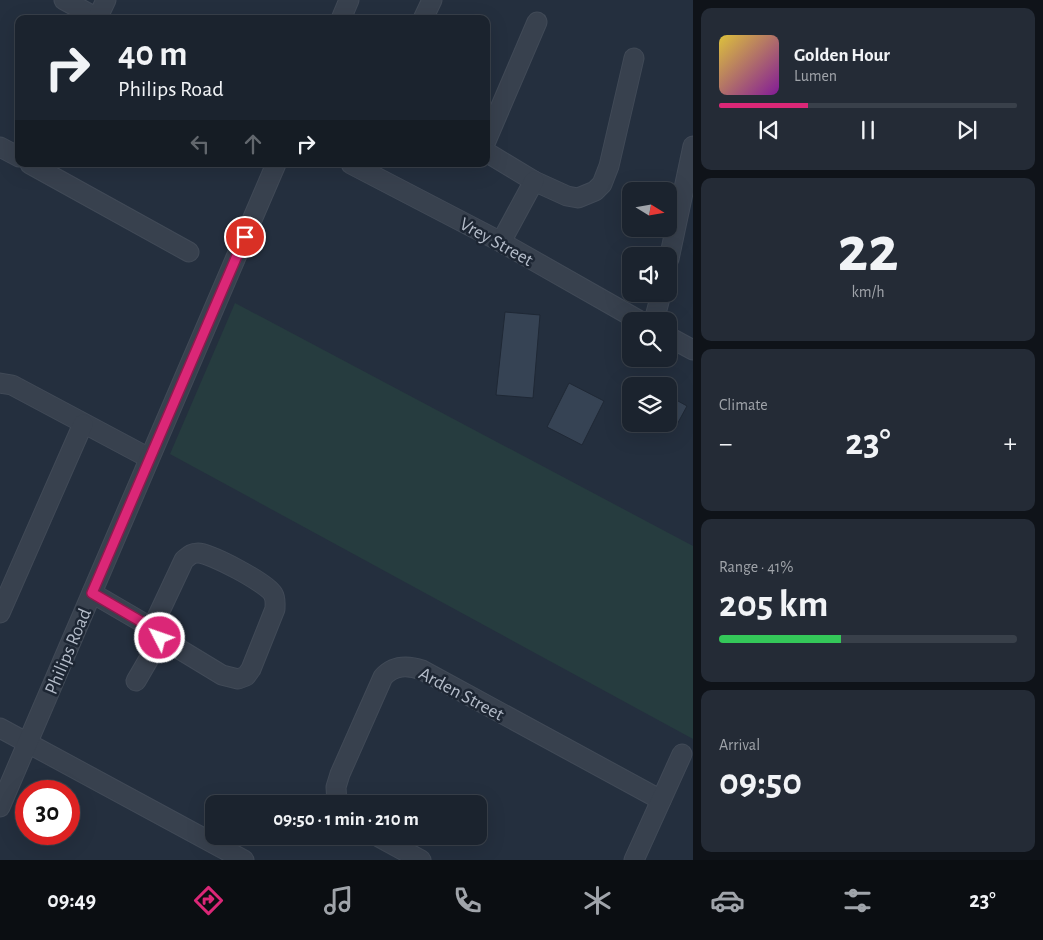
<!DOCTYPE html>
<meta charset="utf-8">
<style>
:root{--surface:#1b232e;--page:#242b36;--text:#f1f3f6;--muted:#a0a4aa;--line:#39404a;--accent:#db2777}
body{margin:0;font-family:"Alegreya Sans",sans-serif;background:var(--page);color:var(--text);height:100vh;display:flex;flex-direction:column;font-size:19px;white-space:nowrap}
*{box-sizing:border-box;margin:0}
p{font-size:16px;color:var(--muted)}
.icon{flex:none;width:28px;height:28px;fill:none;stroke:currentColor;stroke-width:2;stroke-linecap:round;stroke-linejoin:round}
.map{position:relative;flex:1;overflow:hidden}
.drawer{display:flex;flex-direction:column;gap:8px;padding:8px;background:#0f1319;width:350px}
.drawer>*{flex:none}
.guide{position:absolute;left:15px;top:15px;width:475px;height:152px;border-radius:10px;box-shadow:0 5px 20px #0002,0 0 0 1px var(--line);background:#1b232e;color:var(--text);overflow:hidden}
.needle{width:32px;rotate:101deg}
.tools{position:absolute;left:622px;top:182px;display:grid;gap:10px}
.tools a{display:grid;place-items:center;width:55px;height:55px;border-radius:10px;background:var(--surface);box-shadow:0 5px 20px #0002,0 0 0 1px var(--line);font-size:25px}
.speed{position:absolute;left:15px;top:780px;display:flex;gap:10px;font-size:25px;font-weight:700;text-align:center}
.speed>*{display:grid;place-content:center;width:65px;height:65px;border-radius:50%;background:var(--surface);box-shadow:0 5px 20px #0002,0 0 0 1px var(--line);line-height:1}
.speed .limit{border:8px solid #d22;background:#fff;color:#111}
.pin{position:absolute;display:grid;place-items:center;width:42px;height:42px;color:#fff;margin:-21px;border:2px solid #fff;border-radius:50%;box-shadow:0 1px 5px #0007}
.me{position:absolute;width:55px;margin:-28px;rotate:311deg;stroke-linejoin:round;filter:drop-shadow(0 0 4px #0008)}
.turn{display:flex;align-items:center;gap:18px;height:105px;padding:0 20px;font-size:22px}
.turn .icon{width:65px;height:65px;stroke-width:2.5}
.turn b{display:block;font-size:35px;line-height:42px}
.lanes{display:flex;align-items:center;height:48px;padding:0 20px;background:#0003;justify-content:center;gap:25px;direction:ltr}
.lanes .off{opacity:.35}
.big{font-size:38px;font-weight:700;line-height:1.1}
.drawer .card{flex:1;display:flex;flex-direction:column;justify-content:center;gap:8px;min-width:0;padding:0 18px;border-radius:10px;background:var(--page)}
.drawer .dial{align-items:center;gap:0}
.dial b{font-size:65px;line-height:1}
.song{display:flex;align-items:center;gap:15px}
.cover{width:60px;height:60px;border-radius:8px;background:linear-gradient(135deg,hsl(50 70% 55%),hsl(290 70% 35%))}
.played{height:5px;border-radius:2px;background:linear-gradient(90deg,var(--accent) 30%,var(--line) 30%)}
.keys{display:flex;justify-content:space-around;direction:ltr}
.heat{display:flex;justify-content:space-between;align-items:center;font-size:28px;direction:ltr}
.charge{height:8px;border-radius:4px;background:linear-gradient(90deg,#34c759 41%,var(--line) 0)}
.trip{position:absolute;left:205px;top:795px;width:282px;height:50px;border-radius:10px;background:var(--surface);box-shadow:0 5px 20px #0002,0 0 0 1px var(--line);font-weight:700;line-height:50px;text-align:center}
.menu{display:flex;height:80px;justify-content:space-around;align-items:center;background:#0b0e12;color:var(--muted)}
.menu .icon{width:35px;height:35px}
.menu .current{color:var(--accent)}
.menu b{font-size:22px;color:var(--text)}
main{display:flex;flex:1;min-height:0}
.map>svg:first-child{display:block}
.green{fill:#263c3f}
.building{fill:#364354;stroke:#1f2835}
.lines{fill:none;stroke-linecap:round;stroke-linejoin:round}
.minor-casing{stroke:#414a57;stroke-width:21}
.minor{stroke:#38414e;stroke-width:19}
.route-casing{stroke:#8e194d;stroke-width:12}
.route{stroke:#db2777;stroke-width:9}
.labels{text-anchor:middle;stroke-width:5;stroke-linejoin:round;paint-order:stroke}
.street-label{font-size:19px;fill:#b4bcc9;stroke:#1d2633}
</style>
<main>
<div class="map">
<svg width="693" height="860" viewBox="0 0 693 860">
<rect width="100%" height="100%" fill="#242f3e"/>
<path class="green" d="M235,303L693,546V739L170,454Z"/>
<g class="building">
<path d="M505,312L540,315L533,398L496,395Z"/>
<path d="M569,383L604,401L582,445L547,427Z"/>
<path d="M669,396L687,406L674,430L662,424H669Z"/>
</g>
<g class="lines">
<defs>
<g id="minor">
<path d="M64,0L99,19"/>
<path d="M97,19L106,0"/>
<path d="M341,19L349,0"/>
<path d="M423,19L432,0"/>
<path d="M486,141L537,22"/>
<path d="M0,147L19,157"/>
<path d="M486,152L534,181L567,196L578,198L595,191L602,184L609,166L634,58"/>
<path d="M30,164L189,252"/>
<path d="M351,164L501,242L640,321"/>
<path d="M501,242L534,181"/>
<path d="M669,259L693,146"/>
<path d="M654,321L661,294"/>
<path d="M669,337L693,350"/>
<path d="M0,383L12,385L149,458"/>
<path d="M92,593L152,628L161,638L222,675L238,679L246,676L251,669L275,609C275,603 276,599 273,594C267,583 210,553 198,553C191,553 189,556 184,560L152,628"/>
<path d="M0,613L83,424"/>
<path d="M136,681L161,638"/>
<path d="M0,728L244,860"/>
<path d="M337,804L336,787L340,774L383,677C394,665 407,665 422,670L661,800"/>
<path d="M0,807L276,164"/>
<path d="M377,836L421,860"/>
<path d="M634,860L682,754"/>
</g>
</defs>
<use href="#minor" class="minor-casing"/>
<use href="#minor" class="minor"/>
</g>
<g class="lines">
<defs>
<path id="route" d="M160,638L152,628L92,593L245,237"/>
</defs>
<use href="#route" class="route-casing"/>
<use href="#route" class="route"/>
</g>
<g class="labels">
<g class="street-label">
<text transform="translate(497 241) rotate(29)" y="7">Vrey Street</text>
<text transform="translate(67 651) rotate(-67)" y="7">Philips Road</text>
<text transform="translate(462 693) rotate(28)" y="7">Arden Street</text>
</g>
</g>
</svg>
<div class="tools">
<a><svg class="needle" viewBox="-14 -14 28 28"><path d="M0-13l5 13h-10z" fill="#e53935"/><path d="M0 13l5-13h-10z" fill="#a0a4aa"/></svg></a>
<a><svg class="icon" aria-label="sound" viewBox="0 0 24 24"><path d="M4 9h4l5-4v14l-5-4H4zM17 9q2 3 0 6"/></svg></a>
<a><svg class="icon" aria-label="search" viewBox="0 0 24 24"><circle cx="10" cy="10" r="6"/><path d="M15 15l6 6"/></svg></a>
<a><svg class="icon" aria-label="layers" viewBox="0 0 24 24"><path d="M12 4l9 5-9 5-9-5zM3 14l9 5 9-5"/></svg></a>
</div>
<div class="speed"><div class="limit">30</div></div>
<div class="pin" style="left:245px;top:237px;background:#d93025"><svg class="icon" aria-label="arrive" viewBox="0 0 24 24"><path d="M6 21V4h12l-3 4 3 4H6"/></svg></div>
<svg class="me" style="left:160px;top:638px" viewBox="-20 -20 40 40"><circle r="17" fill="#db2777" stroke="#fff" stroke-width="3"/><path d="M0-11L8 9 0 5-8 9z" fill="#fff"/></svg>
<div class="trip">09:50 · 1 min · 210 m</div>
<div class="guide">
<div class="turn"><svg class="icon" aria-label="right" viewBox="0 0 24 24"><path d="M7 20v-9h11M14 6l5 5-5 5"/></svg><div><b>40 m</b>Philips Road</div></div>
<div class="lanes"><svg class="icon off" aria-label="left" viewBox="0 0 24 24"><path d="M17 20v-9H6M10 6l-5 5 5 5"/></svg><svg class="icon off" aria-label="ahead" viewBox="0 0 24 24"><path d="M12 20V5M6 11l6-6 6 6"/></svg><svg class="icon" aria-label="right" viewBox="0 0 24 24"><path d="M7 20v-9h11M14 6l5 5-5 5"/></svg></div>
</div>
</div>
<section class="drawer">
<div class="card">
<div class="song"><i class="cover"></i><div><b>Golden Hour</b><p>Lumen</p></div></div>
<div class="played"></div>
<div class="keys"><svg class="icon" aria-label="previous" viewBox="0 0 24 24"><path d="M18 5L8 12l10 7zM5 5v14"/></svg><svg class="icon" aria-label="pause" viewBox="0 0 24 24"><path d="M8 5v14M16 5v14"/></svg><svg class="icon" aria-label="next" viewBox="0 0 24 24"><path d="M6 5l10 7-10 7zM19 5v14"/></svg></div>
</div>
<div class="card dial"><b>22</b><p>km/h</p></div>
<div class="card"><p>Climate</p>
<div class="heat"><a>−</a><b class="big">23°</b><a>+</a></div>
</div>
<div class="card"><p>Range · 41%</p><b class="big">205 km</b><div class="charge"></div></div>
<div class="card"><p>Arrival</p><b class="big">09:50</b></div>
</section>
</main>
<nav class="menu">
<b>09:49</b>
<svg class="icon current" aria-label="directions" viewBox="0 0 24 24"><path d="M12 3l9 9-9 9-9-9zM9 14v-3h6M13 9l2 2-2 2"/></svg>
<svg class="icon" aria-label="music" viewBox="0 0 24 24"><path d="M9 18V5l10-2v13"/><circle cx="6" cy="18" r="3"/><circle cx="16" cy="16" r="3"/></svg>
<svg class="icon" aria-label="phone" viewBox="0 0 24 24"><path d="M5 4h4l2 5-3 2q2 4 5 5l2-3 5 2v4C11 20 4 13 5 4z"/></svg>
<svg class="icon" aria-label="climate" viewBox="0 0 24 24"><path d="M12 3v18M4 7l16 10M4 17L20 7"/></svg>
<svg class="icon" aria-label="car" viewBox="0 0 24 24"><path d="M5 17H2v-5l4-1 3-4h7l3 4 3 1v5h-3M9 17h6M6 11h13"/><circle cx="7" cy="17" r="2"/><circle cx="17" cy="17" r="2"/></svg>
<svg class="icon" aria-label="filters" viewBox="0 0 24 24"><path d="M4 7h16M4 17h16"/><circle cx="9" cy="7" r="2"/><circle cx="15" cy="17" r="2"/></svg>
<b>23°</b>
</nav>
